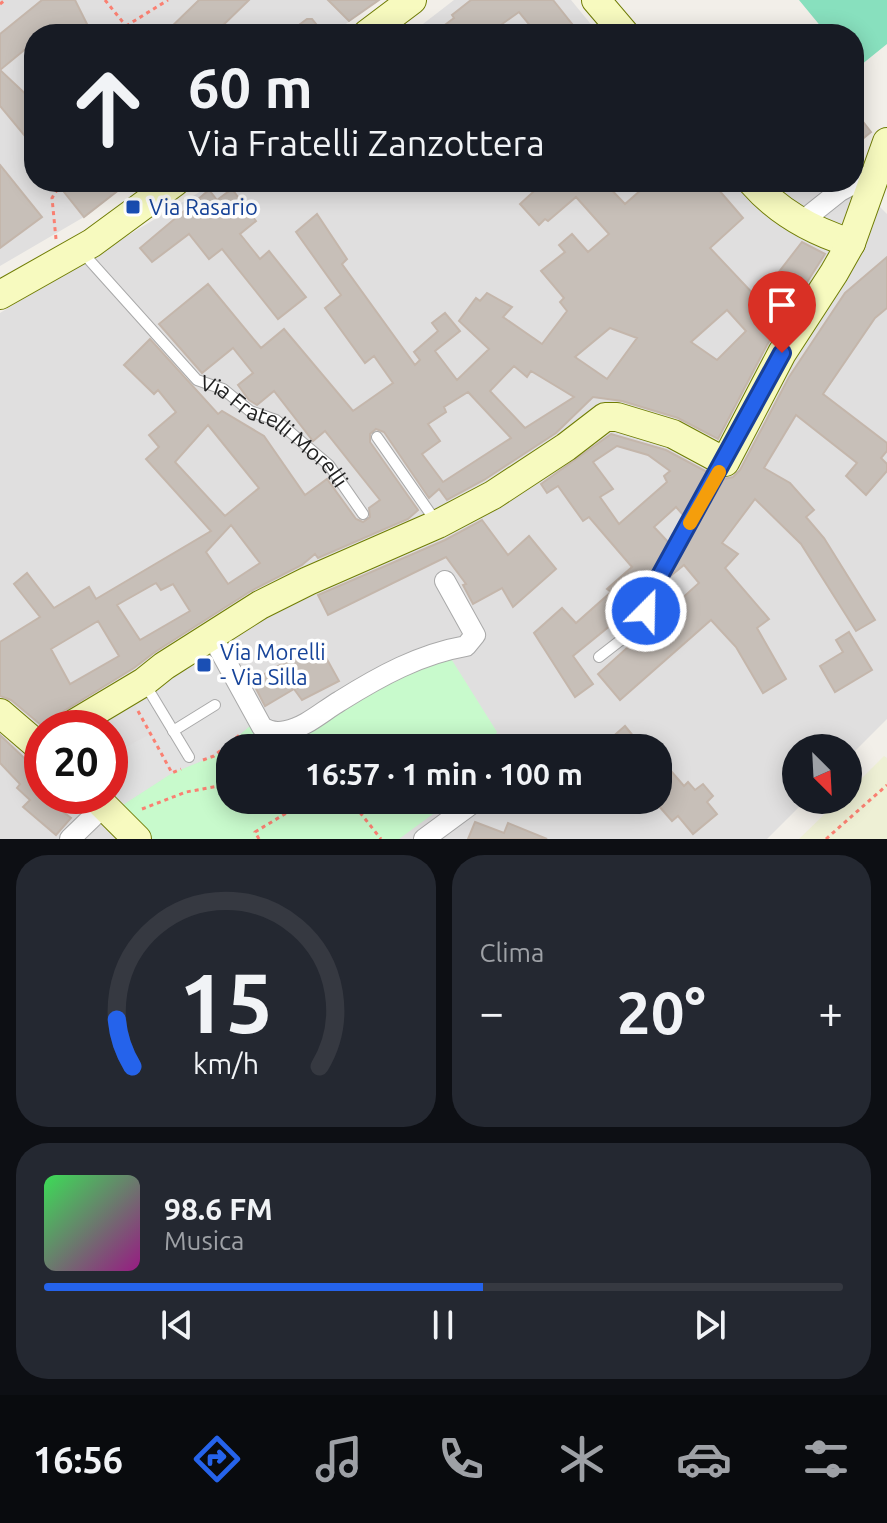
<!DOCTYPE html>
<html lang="it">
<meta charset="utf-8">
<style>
:root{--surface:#171b24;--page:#242831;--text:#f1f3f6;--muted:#9ea1a6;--line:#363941;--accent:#2563eb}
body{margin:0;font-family:Ubuntu,sans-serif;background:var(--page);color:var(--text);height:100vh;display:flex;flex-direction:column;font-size:30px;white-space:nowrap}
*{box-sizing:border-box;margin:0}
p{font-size:26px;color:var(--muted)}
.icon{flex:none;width:44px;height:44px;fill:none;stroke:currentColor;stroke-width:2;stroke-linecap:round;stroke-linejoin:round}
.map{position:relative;height:839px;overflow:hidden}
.sheet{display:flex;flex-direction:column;gap:16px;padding:16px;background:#0d0f14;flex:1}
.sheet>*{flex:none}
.guide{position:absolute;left:24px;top:24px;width:840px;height:168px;border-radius:32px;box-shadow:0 4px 20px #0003;background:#171b24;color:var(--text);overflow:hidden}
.needle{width:52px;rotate:156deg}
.tools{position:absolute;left:782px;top:734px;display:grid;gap:16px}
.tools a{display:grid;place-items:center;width:80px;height:80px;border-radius:50%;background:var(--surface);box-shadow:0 4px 20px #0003;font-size:40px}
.speed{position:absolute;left:24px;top:710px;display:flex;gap:16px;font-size:40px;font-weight:700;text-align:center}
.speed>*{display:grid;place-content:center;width:104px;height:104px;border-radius:50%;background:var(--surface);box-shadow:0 4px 20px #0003;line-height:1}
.speed .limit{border:12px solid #d22;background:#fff;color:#111}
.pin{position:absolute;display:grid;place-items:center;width:68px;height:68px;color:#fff;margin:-82px -34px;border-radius:50% 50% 50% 0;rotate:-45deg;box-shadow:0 0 8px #0007}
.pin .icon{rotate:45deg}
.me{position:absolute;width:88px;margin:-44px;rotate:23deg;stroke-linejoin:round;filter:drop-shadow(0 0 6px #0008)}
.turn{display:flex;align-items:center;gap:28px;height:168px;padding:0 32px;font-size:36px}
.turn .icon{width:104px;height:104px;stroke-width:2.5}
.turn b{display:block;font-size:56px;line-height:68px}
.big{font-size:60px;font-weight:700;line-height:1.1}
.sheet .card{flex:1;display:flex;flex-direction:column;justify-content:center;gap:12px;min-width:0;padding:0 28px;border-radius:32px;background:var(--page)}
.sheet .dial{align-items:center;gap:0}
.dial svg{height:208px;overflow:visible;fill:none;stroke:var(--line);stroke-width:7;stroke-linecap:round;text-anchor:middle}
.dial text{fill:var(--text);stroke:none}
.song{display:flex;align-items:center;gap:24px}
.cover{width:96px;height:96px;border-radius:12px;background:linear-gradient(135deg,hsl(130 70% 55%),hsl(310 70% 35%))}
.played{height:8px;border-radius:4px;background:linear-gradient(90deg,var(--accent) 55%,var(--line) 55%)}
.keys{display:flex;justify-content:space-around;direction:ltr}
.heat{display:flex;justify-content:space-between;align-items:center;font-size:44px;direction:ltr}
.sheet .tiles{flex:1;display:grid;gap:16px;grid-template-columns:1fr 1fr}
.card:last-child{grid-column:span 2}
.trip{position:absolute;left:216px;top:734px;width:456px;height:80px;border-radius:32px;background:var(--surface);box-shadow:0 4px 20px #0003;font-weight:700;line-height:80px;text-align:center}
.menu{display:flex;height:128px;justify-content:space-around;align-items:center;background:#090b0e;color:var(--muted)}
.menu .icon{width:56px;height:56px}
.menu .on{color:var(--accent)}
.menu b{font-size:36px;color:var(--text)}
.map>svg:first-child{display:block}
.residential{fill:#e0dfdf;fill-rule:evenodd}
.farmland{fill:#eef0d5}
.park{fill:#c8facc}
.pitch{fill:#88e0be}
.parking{fill:#e2e2e2}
.building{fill:#c7bfb8;stroke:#c4b6ab;stroke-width:2;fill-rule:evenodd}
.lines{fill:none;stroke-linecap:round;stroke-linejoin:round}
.lane-casing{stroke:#a9a9a9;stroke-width:12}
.street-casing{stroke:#a9a9a9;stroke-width:22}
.secondary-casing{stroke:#707d05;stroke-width:30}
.path{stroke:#fa8072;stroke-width:3;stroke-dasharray:4 4;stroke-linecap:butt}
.lane{stroke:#fff;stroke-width:10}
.street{stroke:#fff;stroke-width:20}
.secondary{stroke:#f7fabf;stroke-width:28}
.route-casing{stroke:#184099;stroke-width:20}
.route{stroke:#2563eb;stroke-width:14}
.slow{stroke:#f59e0b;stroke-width:14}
.transit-dot{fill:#1a4fb4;stroke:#fff;stroke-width:3}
.labels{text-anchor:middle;stroke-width:7;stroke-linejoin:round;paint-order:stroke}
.transit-label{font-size:22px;fill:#164399;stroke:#fff;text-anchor:start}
.street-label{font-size:22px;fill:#222;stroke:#fff}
</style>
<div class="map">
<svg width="887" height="839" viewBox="0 0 887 839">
<rect width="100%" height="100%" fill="#f2efe9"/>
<g class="residential">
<path d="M0,0H379L332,34H34V182H129L84,217L0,266Z"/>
<path d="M454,0H571L599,34H410Z"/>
<path d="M854,181L887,214V719L848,758V748H796V800H806L767,839H0V313L216,182ZM42,728H110V796H42ZM230,748H658V800H230Z"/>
</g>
<path class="farmland" d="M884,756L887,758V839H799L839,800H848V792Z"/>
<path class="park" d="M445,649L497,732L490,748H230V800H452L399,839H153L121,806L172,773L214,756L251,725L269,732Z"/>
<path class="pitch" d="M799,0H887V44L856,69L854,34H827Z"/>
<path class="parking" d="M216,644L251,725L214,756L172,773L121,806L110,794V762L119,751L150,734L135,704Z"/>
<g class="building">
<path d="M42,0H75L92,34H34V42L0,70V34Z"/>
<path d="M199,0H249L214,34H164Z"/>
<path d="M328,0H379L349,21Z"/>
<path d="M471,0H553L580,34H537L519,12L488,34H433L454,18L452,15Z"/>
<path d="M307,19H312L324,34H287Z"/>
<path d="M0,70L34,102V147L0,106Z"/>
<path d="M854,110L871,132L854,146Z"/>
<path d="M0,165L42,217L0,248Z"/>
<path d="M77,182H129L84,217L64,192Z"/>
<path d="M544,182H604L625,204L650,182H712L743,218L710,248L758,299L802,242L825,254L767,345L718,439L678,418L622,401L593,397L556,433L484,480L447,500L439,489L429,498L384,432L376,429L370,434V442L418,510L408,519L318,558L315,554L302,565L251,591L155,652L134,668L41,725L11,700L0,696V642L40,617L14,584L27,573L54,608L89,587L96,599L211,531L146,459L159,447L149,435L176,412L158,390L154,394L124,365L150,339L218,414L222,411L264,436L305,495L327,479L356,519L363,522L370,517L369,508L380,500L325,431L313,441L274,391L257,405L249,400L238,385L253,373L233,348L202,373L159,324L208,284L261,348L284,329L353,411L393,383L374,356L365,363L325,308L341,295L296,232L317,214L347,259L342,264L415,365L420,360L414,352L438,331L432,323L445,313L460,331L435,351L457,380L489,349L459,321L476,298L480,301L487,293L512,307L503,317L542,344L567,311L560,302L564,298L541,271L565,252L559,245L572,234L588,252L609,234L576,197L548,221L545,219L539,225L520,204ZM727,310L746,331L717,360L691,342ZM610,328L637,338L607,379L575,357ZM514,366L527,377L531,371L574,397L525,428L490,391ZM468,392L511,438L443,482L422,454L440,441L428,424L446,412L444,407ZM208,425L259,488L225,516L175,462ZM231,525L260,563L228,584L206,552ZM156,583L161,590L173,584L190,611L140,640L117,605ZM98,621L119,656L70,684L51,649Z"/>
<path d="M232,189L256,221L240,234L260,259L269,251L306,297L278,319L222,249L209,259L189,234L152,262L140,248L209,190L217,200Z"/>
<path d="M887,257V308L875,318L823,394L887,443V451L881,458L887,464V471L866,495L846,476L857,463L796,415L764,468L790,483L814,510L806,517L824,538L875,620L856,631L801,544L755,499L722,543L738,554L725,568L769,619L757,628L786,679L763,693L736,647L711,620L620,700L598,674L699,583L684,565L668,578L724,479L733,477L740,470L789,377L845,293Z"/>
<path d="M611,434L666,450L709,473L684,516L676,507L654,527L669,543L649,580L622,603L628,611L573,656L593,684L575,697L534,633L562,608L576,623L611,592L607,589L632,567L589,517L583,521L558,486L547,493L541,484ZM617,446L648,455L670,471L664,476L667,482L619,524L600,497L613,489L593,462Z"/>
<path d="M482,520L508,555L529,536L556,569L513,607L502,588L473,604L463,585L466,584L446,557L328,615L318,595L445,540Z"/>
<path d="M849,632L872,670L835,692L820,666L843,652L836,640Z"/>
<path d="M318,643L339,681L302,700L294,689L265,706L252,681Z"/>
<path d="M625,726L643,748H600Z"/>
<path d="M0,735L42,775V796L71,818L56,835L23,807L30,800L17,788L20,784L0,763Z"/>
<path d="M658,756L684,786L688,782L695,790L703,784L713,796L707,802L717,814L693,834L678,816L672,821L658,805Z"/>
<path d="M475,822L504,833L508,823L547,839H468Z"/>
</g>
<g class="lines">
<defs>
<g id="lane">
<path id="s1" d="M82,252L197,380L223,389L250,411L276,420L329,465L363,514"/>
<path d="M377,437L437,523"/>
<path d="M599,657L630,633L646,611L657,581L724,463"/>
<path d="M145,684L189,757"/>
<path d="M173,731L215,705"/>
</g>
<g id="street">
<path d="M801,222L840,191L876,172L880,176"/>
<path d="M212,636L262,727C269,732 277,733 286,731C306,727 323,711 340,701C380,676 420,654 466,646L475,635L445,581"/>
<path d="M70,839L104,806"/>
<path d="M424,839L477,800"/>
</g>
<g id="secondary">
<path d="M596,0L625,34"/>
<path d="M367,34L412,0"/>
<path d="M752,182C779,213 812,231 851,243"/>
<path d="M0,295L92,243L175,182"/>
<path d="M0,713L42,749"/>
<path d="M67,728L144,682L164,666L260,605L308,581L438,524L493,495L566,447L605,417H617L673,434L725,462L782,353L834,273L851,243L887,142"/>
<path d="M94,796L137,839"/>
</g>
</defs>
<use href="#lane" class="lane-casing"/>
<use href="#street" class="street-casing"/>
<use href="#secondary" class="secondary-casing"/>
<g class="path">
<path d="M105,0L126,26"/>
<path d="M0,4L5,0"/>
<path d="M127,34L126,26L168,0"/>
<path d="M56,239L52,198L62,182"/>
<path d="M138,711L172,773L181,769"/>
<path d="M203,760L214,756L242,733"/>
<path d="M350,800L381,839"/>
<path d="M142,809L186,792L230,784"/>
<path d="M259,839L255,832L308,800"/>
<path d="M826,839L887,785"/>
</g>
<use href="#lane" class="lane"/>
<use href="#street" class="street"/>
<use href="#secondary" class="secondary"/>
</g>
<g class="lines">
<defs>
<path id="route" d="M646,611L657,581L782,353"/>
</defs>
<use href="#route" class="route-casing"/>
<use href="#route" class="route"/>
<path class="slow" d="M690,523L719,472"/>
</g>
<g class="transit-dot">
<rect x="125" y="199" width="16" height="16" rx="4"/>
<rect x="196" y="657" width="16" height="16" rx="4"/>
</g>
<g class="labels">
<g class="transit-label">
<text x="149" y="215">Via Rasario</text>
<text x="220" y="660">Via Morelli<tspan x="220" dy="25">- Via Silla</tspan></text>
</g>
<g class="street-label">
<text dy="8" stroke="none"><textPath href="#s1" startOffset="266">Via Fratelli Morelli</textPath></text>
</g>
</g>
</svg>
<div class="tools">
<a><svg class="needle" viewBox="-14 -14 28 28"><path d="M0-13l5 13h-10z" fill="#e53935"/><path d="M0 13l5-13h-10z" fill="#9ea1a6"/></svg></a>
</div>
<div class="speed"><div class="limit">20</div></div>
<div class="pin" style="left:782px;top:353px;background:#d93025"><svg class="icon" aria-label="arrive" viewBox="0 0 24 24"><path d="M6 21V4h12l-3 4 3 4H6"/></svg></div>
<svg class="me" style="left:646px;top:611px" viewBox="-20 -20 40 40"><circle r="17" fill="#2563eb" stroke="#fff" stroke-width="3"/><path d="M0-11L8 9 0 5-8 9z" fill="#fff"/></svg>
<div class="trip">16:57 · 1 min · 100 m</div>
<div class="guide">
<div class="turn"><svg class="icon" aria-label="ahead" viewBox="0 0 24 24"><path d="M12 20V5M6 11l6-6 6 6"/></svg><div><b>60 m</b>Via Fratelli Zanzottera</div></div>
</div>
</div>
<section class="sheet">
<div class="tiles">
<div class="card dial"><svg viewBox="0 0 100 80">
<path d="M14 69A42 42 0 1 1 86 69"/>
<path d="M14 69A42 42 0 0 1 8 51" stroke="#2563eb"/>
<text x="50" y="56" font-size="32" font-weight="700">15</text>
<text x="50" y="72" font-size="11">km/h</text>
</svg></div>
<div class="card"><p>Clima</p>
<div class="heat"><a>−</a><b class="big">20°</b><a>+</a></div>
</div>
<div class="card">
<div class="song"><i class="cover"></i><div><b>98.6 FM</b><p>Musica</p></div></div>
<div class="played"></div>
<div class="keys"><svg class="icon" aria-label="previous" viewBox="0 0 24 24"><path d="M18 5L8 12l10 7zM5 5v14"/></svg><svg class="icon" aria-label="pause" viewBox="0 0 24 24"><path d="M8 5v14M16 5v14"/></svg><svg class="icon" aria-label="next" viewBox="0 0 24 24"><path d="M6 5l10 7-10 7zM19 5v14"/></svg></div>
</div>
</div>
</section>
<nav class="menu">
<b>16:56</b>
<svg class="icon on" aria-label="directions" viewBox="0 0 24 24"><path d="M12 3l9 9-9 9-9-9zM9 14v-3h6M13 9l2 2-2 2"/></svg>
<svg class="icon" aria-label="music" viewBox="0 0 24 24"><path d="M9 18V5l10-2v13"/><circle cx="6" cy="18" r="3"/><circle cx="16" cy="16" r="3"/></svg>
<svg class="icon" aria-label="phone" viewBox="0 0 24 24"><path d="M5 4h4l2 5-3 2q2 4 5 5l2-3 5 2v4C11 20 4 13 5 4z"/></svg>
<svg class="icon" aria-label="climate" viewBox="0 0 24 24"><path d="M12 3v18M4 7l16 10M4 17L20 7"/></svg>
<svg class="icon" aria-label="car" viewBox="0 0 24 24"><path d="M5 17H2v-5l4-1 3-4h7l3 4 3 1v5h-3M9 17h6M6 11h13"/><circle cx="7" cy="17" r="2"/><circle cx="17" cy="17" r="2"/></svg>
<svg class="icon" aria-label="filters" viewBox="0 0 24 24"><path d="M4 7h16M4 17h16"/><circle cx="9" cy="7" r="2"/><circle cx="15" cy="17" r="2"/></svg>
</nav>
